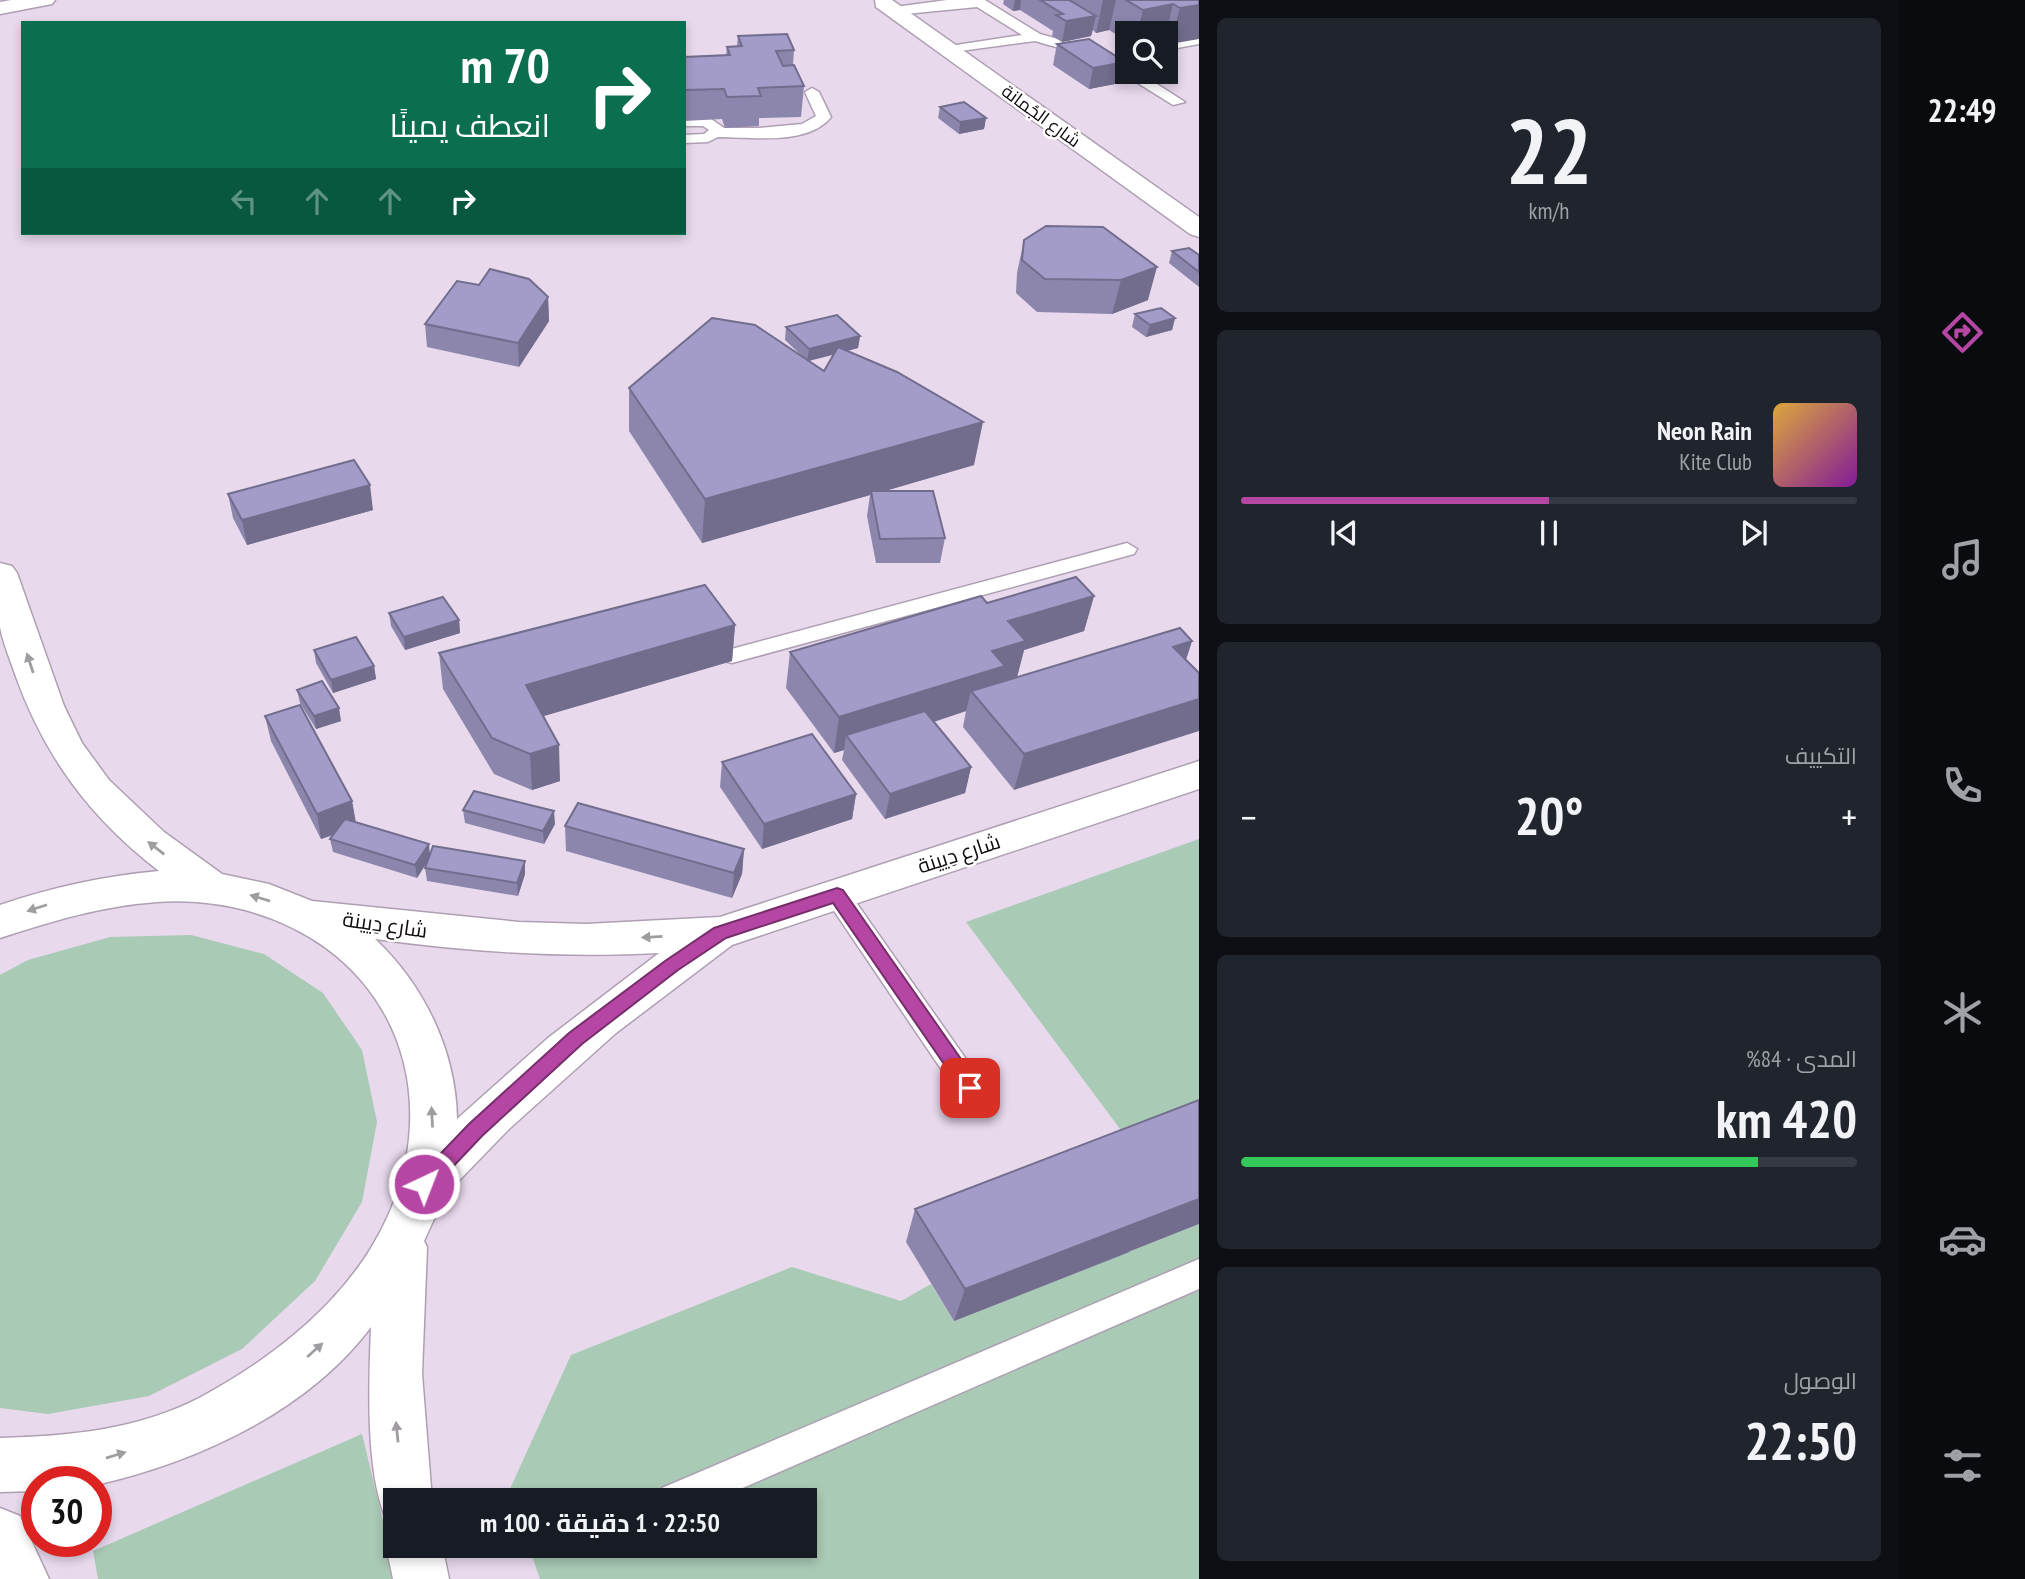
<!DOCTYPE html>
<html lang="ar">
<meta charset="utf-8">
<style>
:root{--surface:#171b24;--page:#20242c;--text:#f1f3f6;--muted:#9ea1a6;--line:#363941;--accent:#b546a4}
body{margin:0;font-family:"PT Sans Narrow",Cairo,sans-serif;background:var(--page);color:var(--text);direction:rtl;height:100vh;display:flex;flex-direction:column;font-size:26px;white-space:nowrap}
*{box-sizing:border-box;margin:0}
p{font-size:23px;color:var(--muted)}
.icon{flex:none;width:38px;height:38px;fill:none;stroke:currentColor;stroke-width:2;stroke-linecap:round;stroke-linejoin:round}
.map{position:relative;flex:1;overflow:hidden;direction:ltr}
.side{display:flex;flex-direction:column;gap:18px;padding:18px;background:#0d0f14;width:700px}
.side>*{flex:none}
.hud{position:absolute;left:21px;top:21px;width:665px;height:214px;border-radius:0px;box-shadow:0 4px 10px #0003;direction:rtl;background:#0b6e4f;color:#fff;overflow:hidden}
.fabs{position:absolute;left:1115px;top:21px;display:grid;gap:14px}
.fabs a{display:grid;place-items:center;width:63px;height:63px;border-radius:0px;background:var(--surface);box-shadow:0 4px 10px #0003;font-size:35px}
.speed{position:absolute;left:21px;top:1466px;display:flex;gap:14px;font-size:35px;font-weight:700;text-align:center}
.speed>*{display:grid;place-content:center;width:91px;height:91px;border-radius:50%;background:var(--surface);box-shadow:0 4px 10px #0003;line-height:1}
.speed .limit{border:10px solid #d22;background:#fff;color:#111}
.pin{position:absolute;display:grid;place-items:center;width:60px;height:60px;color:#fff;margin:-30px;border-radius:14px;box-shadow:0 4px 10px #0006}
.me{position:absolute;width:77px;margin:-38px;rotate:43deg;stroke-linejoin:round;filter:drop-shadow(0 0 5px #0008)}
.turn{display:flex;align-items:center;gap:24px;height:147px;padding:0 21px;font-size:32px}
.turn .icon{width:91px;height:91px;stroke-width:2.5}
.turn b{display:block;font-size:49px;line-height:60px}
.lanes{display:flex;align-items:center;height:66px;padding:0 21px;background:#0003;justify-content:center;gap:35px;direction:ltr}
.lanes .off{opacity:.35}
.big{font-size:52px;font-weight:700;line-height:1.1}
.side .card{flex:1;display:flex;flex-direction:column;justify-content:center;gap:10px;min-width:0;padding:0 24px;border-radius:10px;background:var(--page)}
.side .dial{align-items:center;gap:0}
.dial b{font-size:91px;line-height:1}
.song{display:flex;align-items:center;gap:21px}
.cover{width:84px;height:84px;border-radius:10px;background:linear-gradient(135deg,hsl(40 70% 55%),hsl(290 70% 35%))}
.played{height:7px;border-radius:4px;background:linear-gradient(90deg,var(--accent) 50%,var(--line) 50%)}
.keys{display:flex;justify-content:space-around;direction:ltr}
.heat{display:flex;justify-content:space-between;align-items:center;font-size:38px;direction:ltr}
.charge{height:10px;border-radius:5px;background:linear-gradient(90deg,#34c759 84%,var(--line) 0)}
.trip{position:absolute;left:383px;top:1488px;width:434px;height:70px;border-radius:0px;background:var(--surface);box-shadow:0 4px 10px #0003;font-weight:700;line-height:70px;text-align:center;direction:rtl}
main{display:flex;flex:1;min-height:0}
.dock{display:flex;flex-direction:column;width:126px;justify-content:space-around;align-items:center;background:#090b0e;color:var(--muted)}
.dock .icon{width:49px;height:49px}
.dock .active{color:var(--accent)}
.dock b{font-size:32px;color:var(--text)}
.map>svg:first-child{display:block}
.green{fill:#a9cab5}
.lines{fill:none;stroke-linecap:round;stroke-linejoin:round}
.lane-casing{stroke:#aea0b2;stroke-width:3}
.street-casing{stroke:#aea0b2;stroke-width:3}
.secondary-casing{stroke:#aea0b2;stroke-width:3}
.lane{fill:#fff;fill-rule:evenodd}
.street{fill:#fff;fill-rule:evenodd}
.secondary{fill:#fff;fill-rule:evenodd}
.wall{fill:#8c86ad;fill-rule:evenodd}
.shaded-wall{fill:#726d8d}
.building{fill:#a39cc9;stroke:#726d8d;stroke-width:2}
.oneway{fill:#9f9da0}
.route{fill:#b546a4;stroke:#762e6b;stroke-width:2}
.labels{text-anchor:middle;stroke-width:5;stroke-linejoin:round;paint-order:stroke}
.far-street-label{font-size:18px;fill:#100b11;stroke:#fff}
.street-label{font-size:21px;fill:#100b11;stroke:#fff}
</style>
<main>
<nav class="dock">
<b>22:49</b>
<svg class="icon active" aria-label="directions" viewBox="0 0 24 24"><path d="M12 3l9 9-9 9-9-9zM9 14v-3h6M13 9l2 2-2 2"/></svg>
<svg class="icon" aria-label="music" viewBox="0 0 24 24"><path d="M9 18V5l10-2v13"/><circle cx="6" cy="18" r="3"/><circle cx="16" cy="16" r="3"/></svg>
<svg class="icon" aria-label="phone" viewBox="0 0 24 24"><path d="M5 4h4l2 5-3 2q2 4 5 5l2-3 5 2v4C11 20 4 13 5 4z"/></svg>
<svg class="icon" aria-label="climate" viewBox="0 0 24 24"><path d="M12 3v18M4 7l16 10M4 17L20 7"/></svg>
<svg class="icon" aria-label="car" viewBox="0 0 24 24"><path d="M5 17H2v-5l4-1 3-4h7l3 4 3 1v5h-3M9 17h6M6 11h13"/><circle cx="7" cy="17" r="2"/><circle cx="17" cy="17" r="2"/></svg>
<svg class="icon" aria-label="filters" viewBox="0 0 24 24"><path d="M4 7h16M4 17h16"/><circle cx="9" cy="7" r="2"/><circle cx="15" cy="17" r="2"/></svg>
</nav>
<section class="side">
<div class="card dial"><b>22</b><p>km/h</p></div>
<div class="card">
<div class="song"><i class="cover"></i><div><b>Neon Rain</b><p>Kite Club</p></div></div>
<div class="played"></div>
<div class="keys"><svg class="icon" aria-label="previous" viewBox="0 0 24 24"><path d="M18 5L8 12l10 7zM5 5v14"/></svg><svg class="icon" aria-label="pause" viewBox="0 0 24 24"><path d="M8 5v14M16 5v14"/></svg><svg class="icon" aria-label="next" viewBox="0 0 24 24"><path d="M6 5l10 7-10 7zM19 5v14"/></svg></div>
</div>
<div class="card"><p>التكييف</p>
<div class="heat"><a>−</a><b class="big">20°</b><a>+</a></div>
</div>
<div class="card"><p>المدى · 84%</p><b class="big">420 km</b><div class="charge"></div></div>
<div class="card"><p>الوصول</p><b class="big">22:50</b></div>
</section>
<div class="map">
<svg width="1199" height="1579" viewBox="0 0 1199 1579">
<rect width="100%" height="100%" fill="#e8d9ed"/>
<g class="green">
<path d="M1199,839V1120L1132,1145L966,922Z"/>
<path d="M191,935L264,954L323,993L362,1050L377,1122L362,1202L315,1281L242,1349L149,1396L48,1414L0,1408V975L28,960L110,937Z"/>
<path d="M1199,1224V1579H540L528,1545H805V1500H512L509,1491L571,1355L792,1267L901,1301L931,1284L954,1321Z"/>
<path d="M362,1434L397,1579H98L93,1551Z"/>
</g>
<g class="lines">
<defs>
<g id="lane">
<path d="M947,0H985L1040,34L1111,54L1127,64V72H1138L1185,102L1173,105L1101,60L1035,41L945,53V47L950,46L1022,35L977,7L895,15L889,11L895,7Z"/>
<path d="M1199,36V44L1166,50V42Z"/>
<path d="M812,88L819,92L831,117C808,146 751,137 718,137L708,142L684,143V135L704,134L709,130L703,126H684V118L711,119L724,128H758L802,124L816,116L805,92Z"/>
<path d="M1127,543L1137,549L1134,554L732,663L724,661L721,656L724,651Z"/>
<path d="M837,885L846,888L980,1079L984,1088L980,1097L970,1100L960,1097L828,902L824,895L828,888Z"/>
<path d="M1199,1259V1289L715,1500H657L662,1488Z"/>
</g>
<g id="street">
<path d="M875,0H892L1199,217V237L1190,234L876,7Z"/>
<path d="M0,563L12,566L17,573L64,706L82,743L109,780L164,832L222,874L269,884L312,901L519,922L586,924L720,917L1199,761V789L732,945L616,1033L509,1129L445,1195L424,1241L427,1247L422,1374L432,1500H396V1524L386,1519C365,1470 369,1381 371,1327C307,1412 197,1462 96,1485V1482H37V1491L0,1492V1438C69,1436 138,1430 201,1397C266,1362 332,1312 371,1248C433,1148 424,1020 326,948C278,913 217,898 157,902C101,906 53,921 0,938V905C53,887 103,876 159,871C90,818 44,756 15,674C10,659 3,643 0,627C0,607 0,583 0,563ZM375,939C470,952 563,958 659,953L548,1038L457,1119C456,1051 424,985 375,939Z"/>
<path d="M0,1508L20,1516L49,1579H0Z"/>
<path d="M394,1525L396,1545H442L449,1579H393L386,1545Z"/>
</g>
<path id="secondary" d="M11,0H55L52,4L0,14V2Z"/>
</defs>
<use href="#lane" class="lane-casing"/>
<use href="#street" class="street-casing"/>
<use href="#secondary" class="secondary-casing"/>
<use href="#lane" class="lane"/>
<use href="#street" class="street"/>
<use href="#secondary" class="secondary"/>
</g>
<g class="wall">
<path d="M1004,0H1199L1170,44L1166,41V33H1127V41L1109,30L1096,33L1093,30L1091,36L1062,42L1052,36L1053,31L1020,10L1013,11L1003,4Z"/>
<path d="M738,36L794,50L793,65L804,86L801,117L759,118V126L725,128L722,119L684,121V57L726,55L727,47L737,46Z"/>
<path d="M1057,44L1125,62L1120,83L1089,89L1053,65Z"/>
<path d="M940,107L986,118L984,129L959,134L938,118Z"/>
<path d="M1046,226L1148,300L1112,314L1037,312L1016,293L1017,273L1024,240Z"/>
<path d="M1172,251L1199,255V287L1169,263Z"/>
<path d="M548,297L549,321L519,367L427,347L425,324Z"/>
<path d="M1135,314L1175,318L1172,330L1146,337L1132,327Z"/>
<path d="M786,327L860,336L858,348L847,351L974,465L885,491L945,538L940,563H876L867,516L870,495L702,543L629,431V388L804,358L785,340ZM833,355L824,371L809,361Z"/>
<path d="M228,494L373,510L247,545L233,518Z"/>
<path d="M1094,596L1084,631L1024,650L1017,677L1192,641L1186,660L1014,790L963,727L966,711L934,722L971,767L965,793L885,819L842,760L844,750L834,753L786,688L790,652L987,603Z"/>
<path d="M389,613L459,620L460,633L405,650L391,626Z"/>
<path d="M735,625L732,661L543,716L560,781L532,790L494,774L443,689L439,653Z"/>
<path d="M314,650L374,666L376,679L333,693L316,663Z"/>
<path d="M297,690L341,721L316,729L300,703Z"/>
<path d="M265,716L352,801L356,822L430,855L525,861V874L518,896L427,881L425,868L428,861L417,878L333,852L330,839L334,835L321,839L271,741Z"/>
<path d="M722,762L856,794L852,819L762,849L720,787Z"/>
<path d="M463,810L555,824L544,844L465,823Z"/>
<path d="M565,826L744,849L742,874L732,898L566,851Z"/>
<path d="M915,1209L1130,1252L954,1321L906,1242Z"/>
</g>
<g class="shaded-wall">
<path d="M1015,0H1021L1020,10L1013,11Z"/>
<path d="M1103,0H1116L1109,30L1096,33Z"/>
<path d="M1173,4L1166,34V33H1137L1143,10Z"/>
<path d="M1199,5V39L1170,44L1180,8Z"/>
<path d="M1096,16L1091,36L1062,42L1066,21Z"/>
<path d="M1125,62L1120,83L1089,89L1093,68Z"/>
<path d="M986,118L984,129L959,134L960,122Z"/>
<path d="M1157,267L1148,300L1112,314L1121,280Z"/>
<path d="M548,297L549,321L519,367L518,343Z"/>
<path d="M1175,318L1172,330L1146,337L1150,325Z"/>
<path d="M860,336L858,348L807,361L809,349Z"/>
<path d="M983,422L974,465L871,495V491L870,495L702,543L705,499Z"/>
<path d="M370,485L373,510L247,545L242,520Z"/>
<path d="M1094,596L1084,631L1024,650L1017,677L971,691L966,711L855,747L846,735L844,750L834,753L839,717L992,651L1008,621Z"/>
<path d="M459,620L460,633L405,650L404,637Z"/>
<path d="M735,625L732,661L527,721L526,685Z"/>
<path d="M1192,641L1180,677L1173,647Z"/>
<path d="M374,666L376,679L333,693L331,680Z"/>
<path d="M1199,699V731L1014,790L1024,754Z"/>
<path d="M339,708L341,721L316,729L314,716Z"/>
<path d="M559,745L560,781L532,790L530,754Z"/>
<path d="M971,767L965,793L885,819L890,794Z"/>
<path d="M856,794L852,819L762,849L764,824Z"/>
<path d="M352,801L356,826L321,839L317,814Z"/>
<path d="M554,811L555,824L544,844L543,831Z"/>
<path d="M429,844L430,857L417,878L415,865Z"/>
<path d="M744,849L742,874L732,898L734,873Z"/>
<path d="M525,861V874L518,896L517,883Z"/>
<path d="M1199,1199V1224L954,1321L965,1289Z"/>
</g>
<g class="building">
<path d="M1040,0H1069L1096,16L1066,21L1056,15L1063,14Z"/>
<path d="M1126,0H1199V5L1180,8L1173,4L1143,10Z"/>
<path d="M787,34L794,50L776,51L783,66L794,65L804,86L758,88L761,96L727,97L724,89L684,90V57L730,55L727,47L742,46L738,36Z"/>
<path d="M1089,39L1125,62L1093,68L1057,44Z"/>
<path d="M964,102L986,118L960,122L940,107Z"/>
<path d="M1046,226L1103,227L1157,267L1121,280L1045,279L1022,260L1024,240Z"/>
<path d="M1189,248L1199,255V272L1172,251Z"/>
<path d="M490,269L529,279L548,297L518,343L425,324L457,281L479,285Z"/>
<path d="M1161,308L1175,318L1150,325L1135,314Z"/>
<path d="M837,315L860,336L809,349L786,327Z"/>
<path d="M712,318L755,325L824,371L838,347L897,372L983,422L705,499L629,388Z"/>
<path d="M354,460L370,485L242,520L228,494Z"/>
<path d="M871,491H933L945,538L880,539Z"/>
<path d="M1076,577L1094,596L1008,621L1026,641L992,651L1005,666L839,717L790,652L981,596L987,603Z"/>
<path d="M705,585L735,625L526,685L559,745L530,754L492,738L439,653Z"/>
<path d="M443,597L459,620L404,637L389,613Z"/>
<path d="M1180,628L1192,641L1173,647L1199,673V699L1024,754L971,691Z"/>
<path d="M356,637L374,666L331,680L314,650Z"/>
<path d="M322,681L339,708L314,716L297,690Z"/>
<path d="M300,705L352,801L317,814L265,716Z"/>
<path d="M925,711L971,767L890,794L846,735Z"/>
<path d="M812,734L856,794L764,824L722,762Z"/>
<path d="M474,791L554,811L543,831L463,810Z"/>
<path d="M578,803L744,849L734,873L565,826Z"/>
<path d="M345,819L429,844L415,865L330,839Z"/>
<path d="M433,846L525,861L517,883L425,868Z"/>
<path d="M1199,1100V1199L965,1289L915,1209Z"/>
</g>
<defs><path id="oneway-solid" d="M-6-.8H1V-3.2L6.5 0L1 3.2V.8H-6Z" transform="scale(1.75)"/></defs>
<g class="oneway">
<use href="#oneway-solid" transform="translate(30 663) rotate(-108)"/>
<use href="#oneway-solid" transform="translate(156 848) rotate(-142)"/>
<use href="#oneway-solid" transform="translate(260 898) rotate(-163)"/>
<use href="#oneway-solid" transform="translate(37 908) rotate(162)"/>
<use href="#oneway-solid" transform="translate(652 937) rotate(177)"/>
<use href="#oneway-solid" transform="translate(432 1117) rotate(-93)"/>
<use href="#oneway-solid" transform="translate(315 1350) rotate(-42)"/>
<use href="#oneway-solid" transform="translate(397 1432) rotate(-96)"/>
<use href="#oneway-solid" transform="translate(116 1455) rotate(-17)"/>
</g>
<path class="route" d="M837,888L843,890L977,1082L980,1088L977,1093H964L833,903L726,938L678,970L582,1044L482,1136L431,1190L424,1193L417,1190L414,1184L417,1178L469,1124L569,1033L665,961L714,928Z"/>
<g class="labels">
<g class="far-street-label">
<text transform="translate(1041 116) rotate(36)" y="6">شارع الجُمانة</text>
</g>
<g class="street-label">
<text transform="translate(959 854) rotate(-18)" y="7">شارع دِيينة</text>
<text transform="translate(385 925) rotate(8)" y="7">شارع دِيينة</text>
</g>
</g>
</svg>
<div class="fabs">
<a><svg class="icon" aria-label="search" viewBox="0 0 24 24"><circle cx="10" cy="10" r="6"/><path d="M15 15l6 6"/></svg></a>
</div>
<div class="speed"><div class="limit">30</div></div>
<div class="pin" style="left:970px;top:1088px;background:#d93025"><svg class="icon" aria-label="arrive" viewBox="0 0 24 24"><path d="M6 21V4h12l-3 4 3 4H6"/></svg></div>
<svg class="me" style="left:424px;top:1184px" viewBox="-20 -20 40 40"><circle r="17" fill="#b546a4" stroke="#fff" stroke-width="3"/><path d="M0-11L8 9 0 5-8 9z" fill="#fff"/></svg>
<div class="trip">22:50 · 1 دقيقة · 100 m</div>
<div class="hud">
<div class="turn"><svg class="icon" aria-label="right" viewBox="0 0 24 24"><path d="M7 20v-9h11M14 6l5 5-5 5"/></svg><div><b>70 m</b>انعطف يمينًا</div></div>
<div class="lanes"><svg class="icon off" aria-label="left" viewBox="0 0 24 24"><path d="M17 20v-9H6M10 6l-5 5 5 5"/></svg><svg class="icon off" aria-label="ahead" viewBox="0 0 24 24"><path d="M12 20V5M6 11l6-6 6 6"/></svg><svg class="icon off" aria-label="ahead" viewBox="0 0 24 24"><path d="M12 20V5M6 11l6-6 6 6"/></svg><svg class="icon" aria-label="right" viewBox="0 0 24 24"><path d="M7 20v-9h11M14 6l5 5-5 5"/></svg></div>
</div>
</div>
</main>
